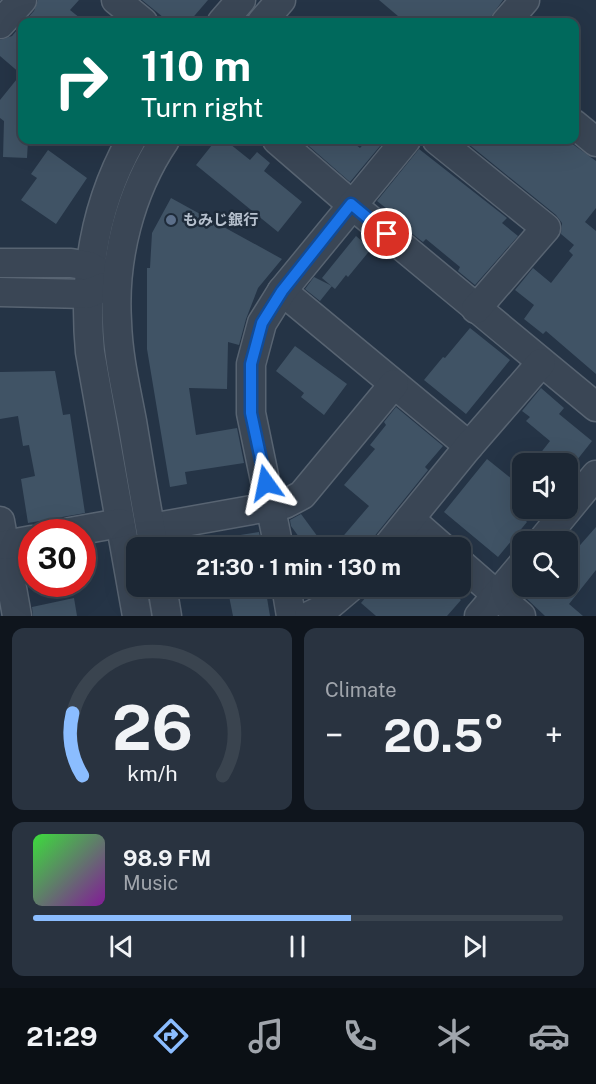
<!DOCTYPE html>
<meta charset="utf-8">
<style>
:root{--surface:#1c2734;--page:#293340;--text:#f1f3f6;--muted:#a0a5ac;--line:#3a444f;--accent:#8bbdff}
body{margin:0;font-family:"Public Sans","Noto Sans JP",sans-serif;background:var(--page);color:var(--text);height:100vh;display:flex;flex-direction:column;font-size:22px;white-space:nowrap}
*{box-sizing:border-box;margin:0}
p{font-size:20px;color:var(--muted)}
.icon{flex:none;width:33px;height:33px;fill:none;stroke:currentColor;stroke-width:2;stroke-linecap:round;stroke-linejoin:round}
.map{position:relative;height:616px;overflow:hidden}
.sheet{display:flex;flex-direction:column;gap:12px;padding:12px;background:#0f151d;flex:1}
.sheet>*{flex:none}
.guide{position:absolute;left:18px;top:18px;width:561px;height:126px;border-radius:12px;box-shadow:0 6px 24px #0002,0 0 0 2px var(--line);background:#00695c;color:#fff;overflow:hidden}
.buttons{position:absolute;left:512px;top:453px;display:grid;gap:12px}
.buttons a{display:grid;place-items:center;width:66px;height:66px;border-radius:12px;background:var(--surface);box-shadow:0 6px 24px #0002,0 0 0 2px var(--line);font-size:30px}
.speed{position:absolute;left:18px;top:519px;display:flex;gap:12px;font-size:30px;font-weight:700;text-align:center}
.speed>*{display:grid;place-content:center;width:78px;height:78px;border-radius:50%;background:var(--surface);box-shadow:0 6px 24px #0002,0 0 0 2px var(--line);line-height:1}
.speed .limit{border:9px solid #d22;background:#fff;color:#111}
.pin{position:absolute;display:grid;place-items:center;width:51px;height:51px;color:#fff;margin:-26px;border:3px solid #fff;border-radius:50%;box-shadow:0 2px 6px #0007}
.me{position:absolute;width:66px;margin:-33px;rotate:348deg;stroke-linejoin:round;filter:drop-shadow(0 0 4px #0008)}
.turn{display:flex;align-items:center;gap:21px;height:126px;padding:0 24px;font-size:27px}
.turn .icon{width:78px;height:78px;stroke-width:2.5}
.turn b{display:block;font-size:42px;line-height:51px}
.big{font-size:45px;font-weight:700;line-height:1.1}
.sheet .card{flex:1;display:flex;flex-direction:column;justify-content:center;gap:9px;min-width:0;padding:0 21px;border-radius:12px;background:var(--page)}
.sheet .dial{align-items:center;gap:0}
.dial svg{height:156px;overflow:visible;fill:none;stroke:var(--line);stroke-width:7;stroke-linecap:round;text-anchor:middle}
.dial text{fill:var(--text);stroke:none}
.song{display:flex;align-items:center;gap:18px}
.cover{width:72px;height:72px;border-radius:9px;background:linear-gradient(135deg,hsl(120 70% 55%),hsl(290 70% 35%))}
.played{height:6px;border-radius:3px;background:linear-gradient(90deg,var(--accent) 60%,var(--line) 60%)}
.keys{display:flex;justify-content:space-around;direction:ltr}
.heat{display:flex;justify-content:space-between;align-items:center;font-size:33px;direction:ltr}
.sheet .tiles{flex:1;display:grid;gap:12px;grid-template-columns:1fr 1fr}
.card:last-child{grid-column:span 2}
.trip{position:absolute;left:126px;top:537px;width:345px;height:60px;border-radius:12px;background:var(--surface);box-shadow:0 6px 24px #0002,0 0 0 2px var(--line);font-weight:700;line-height:60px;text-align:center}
.tabs{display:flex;height:96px;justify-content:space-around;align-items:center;background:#0b1015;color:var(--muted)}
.tabs .icon{width:42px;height:42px}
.tabs .selected{color:var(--accent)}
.tabs b{font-size:27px;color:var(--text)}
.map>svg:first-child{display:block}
.building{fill:#405365}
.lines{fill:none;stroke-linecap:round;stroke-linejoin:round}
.minor-casing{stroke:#586472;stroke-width:31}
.minor{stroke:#3a4655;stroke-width:28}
.route-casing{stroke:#114b97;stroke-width:15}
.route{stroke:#1a73e8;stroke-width:10}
.service-dot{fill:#5c6f8a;stroke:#1e2b3a;stroke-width:2}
.labels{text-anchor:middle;stroke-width:5;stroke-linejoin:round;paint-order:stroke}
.poi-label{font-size:15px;font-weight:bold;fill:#b7c1ce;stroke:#1e2b3a;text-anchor:start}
</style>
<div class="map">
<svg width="596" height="616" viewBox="0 0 596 616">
<rect width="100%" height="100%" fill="#253446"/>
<g class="building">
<path d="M38,0H79L70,10L85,22H24L34,11Z"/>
<path d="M142,0H208L189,22H169Z"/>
<path d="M379,0H503L487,22H405Z"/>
<path d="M22,24V141H28L27,158L3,157L4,121L0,118V100L21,74L0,56V40L12,36Z"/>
<path d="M216,140H225L250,160L257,152L270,163L264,171L302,202L278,232L196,165Z"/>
<path d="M302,140H350L360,148L367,140H385L350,182Z"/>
<path d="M468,140H567L596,161V208L585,222L596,231V374L546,331L543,334L524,319L534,305L515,290L533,268L551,283L573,255L569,251L574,245L561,234L562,223L556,215L466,142Z"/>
<path d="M419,149L507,218L502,223L518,236L475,285L458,271L460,267L426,239L423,242L410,232L412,229L377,201Z"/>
<path d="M48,150L87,178L56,224L21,200L37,178L31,174Z"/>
<path d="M171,198L282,259L258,288L246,319L239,345L228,342L227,389L189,388L196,435L237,428L244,463L185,472L187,484L170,487L147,349V268H150L152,233Z"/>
<path d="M356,236L371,249L348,277L346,275L335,289L322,278Z"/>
<path d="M314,277L332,286L320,301L305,289Z"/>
<path d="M470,328L510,360L466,414L424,380L443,357L445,358Z"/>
<path d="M295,346L347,384L324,415L301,397L304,393L276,371Z"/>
<path d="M55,371L63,415L70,414L85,513L28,523L21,479L35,476L29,445L23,446L18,416L0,419V372Z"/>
<path d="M541,388L564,408L559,414L592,441L577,460L571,454L563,464H532L550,441L526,421L530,417L522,411Z"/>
<path d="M396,407L443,446L425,467L428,470L373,538L370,548H333L369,506L344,485L375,449L370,445L386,425L384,422Z"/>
<path d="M487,459L522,487V508H532L523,518L527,522L498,557L444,512Z"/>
<path d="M301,514L326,548H307L291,526L290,520Z"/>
<path d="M596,527V570L569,604L583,616H545L526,598L529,595L523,590L525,586H567V545L574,552Z"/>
<path d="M259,532L262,548H216L215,539Z"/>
<path d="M227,586H265L270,616H233Z"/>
<path d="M375,586H446L461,600L447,616H376L361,603Z"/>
<path d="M74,598L77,616H33L32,607Z"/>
</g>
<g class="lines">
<defs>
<g id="minor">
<path d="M116,0L143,22"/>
<path d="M222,22L241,0"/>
<path d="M262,22L281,0"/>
<path d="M506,22L525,0"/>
<path d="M0,24L22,0"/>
<path d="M574,124L596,142"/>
<path d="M131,140C94,206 83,277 90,352L137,616"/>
<path d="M277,140L351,204L596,407"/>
<path d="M437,140L546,228L476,309"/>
<path d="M0,263H71L89,266L105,275"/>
<path d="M282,291L469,446"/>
<path d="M0,292L87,294L104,287"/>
<path d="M410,519L443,548"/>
<path d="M0,521L17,616"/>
<path d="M151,528L285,504L302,495L394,384"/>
<path d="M70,532L120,523"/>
<path d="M541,542L596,475"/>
<path d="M5,545L32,540"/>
<path d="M154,548C146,506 139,463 132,421C126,389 118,356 117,322C113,259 130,192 165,140"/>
<path d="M279,548L251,413V364L262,323L282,291L406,140"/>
<path d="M386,548L469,446L541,363"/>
<path d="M460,563L521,616"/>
<path d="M162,586L167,616"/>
<path d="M286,586L291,616"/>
<path d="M309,616L327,607L352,586"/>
<path d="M479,616L522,565"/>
</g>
</defs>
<use href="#minor" class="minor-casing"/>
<use href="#minor" class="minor"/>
</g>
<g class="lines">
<defs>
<path id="route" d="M266,483L251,413V364L262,323L282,291L351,204L387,234"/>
</defs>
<use href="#route" class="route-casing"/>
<use href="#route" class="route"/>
</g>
<circle class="service-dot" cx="171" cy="220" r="6"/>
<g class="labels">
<g class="poi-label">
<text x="183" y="225">もみじ銀行</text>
</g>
</g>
</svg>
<div class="buttons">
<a><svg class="icon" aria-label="sound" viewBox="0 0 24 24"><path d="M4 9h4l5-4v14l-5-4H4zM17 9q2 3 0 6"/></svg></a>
<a><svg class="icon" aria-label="search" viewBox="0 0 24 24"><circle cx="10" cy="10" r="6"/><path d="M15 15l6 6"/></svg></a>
</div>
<div class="speed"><div class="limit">30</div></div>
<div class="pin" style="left:387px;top:234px;background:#d93025"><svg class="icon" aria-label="arrive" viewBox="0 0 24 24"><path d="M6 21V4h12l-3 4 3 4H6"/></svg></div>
<svg class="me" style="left:266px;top:483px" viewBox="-20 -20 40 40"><path d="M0-17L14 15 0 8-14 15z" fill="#1a73e8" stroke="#fff" stroke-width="4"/></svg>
<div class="trip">21:30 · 1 min · 130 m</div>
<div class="guide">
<div class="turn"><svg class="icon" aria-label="right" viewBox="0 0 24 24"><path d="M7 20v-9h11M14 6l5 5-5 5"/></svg><div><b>110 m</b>Turn right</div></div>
</div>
</div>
<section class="sheet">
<div class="tiles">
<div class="card dial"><svg viewBox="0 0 100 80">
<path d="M14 69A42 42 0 1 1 86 69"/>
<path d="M14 69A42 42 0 0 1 9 37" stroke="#8bbdff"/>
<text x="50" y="56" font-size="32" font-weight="700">26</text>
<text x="50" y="72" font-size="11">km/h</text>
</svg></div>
<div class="card"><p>Climate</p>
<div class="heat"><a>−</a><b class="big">20.5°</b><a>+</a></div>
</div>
<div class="card">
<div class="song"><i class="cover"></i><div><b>98.9 FM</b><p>Music</p></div></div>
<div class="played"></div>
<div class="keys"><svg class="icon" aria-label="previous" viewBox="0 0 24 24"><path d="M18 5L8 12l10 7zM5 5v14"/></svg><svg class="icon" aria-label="pause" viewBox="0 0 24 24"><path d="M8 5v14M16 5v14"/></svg><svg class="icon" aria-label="next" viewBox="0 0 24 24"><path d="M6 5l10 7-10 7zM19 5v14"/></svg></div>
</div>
</div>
</section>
<nav class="tabs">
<b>21:29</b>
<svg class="icon selected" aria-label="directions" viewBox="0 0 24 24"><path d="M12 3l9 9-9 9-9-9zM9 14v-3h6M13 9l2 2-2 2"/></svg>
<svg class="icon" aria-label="music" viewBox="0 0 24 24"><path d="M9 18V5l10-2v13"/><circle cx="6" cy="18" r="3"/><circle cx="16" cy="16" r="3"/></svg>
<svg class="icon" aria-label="phone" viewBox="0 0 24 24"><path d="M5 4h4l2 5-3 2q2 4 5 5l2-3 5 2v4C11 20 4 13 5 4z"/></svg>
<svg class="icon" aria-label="climate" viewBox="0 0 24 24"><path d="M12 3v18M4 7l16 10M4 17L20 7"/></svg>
<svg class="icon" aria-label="car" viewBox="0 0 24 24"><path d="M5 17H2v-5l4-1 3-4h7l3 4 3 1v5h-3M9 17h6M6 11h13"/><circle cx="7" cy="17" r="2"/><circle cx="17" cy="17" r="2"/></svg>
</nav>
